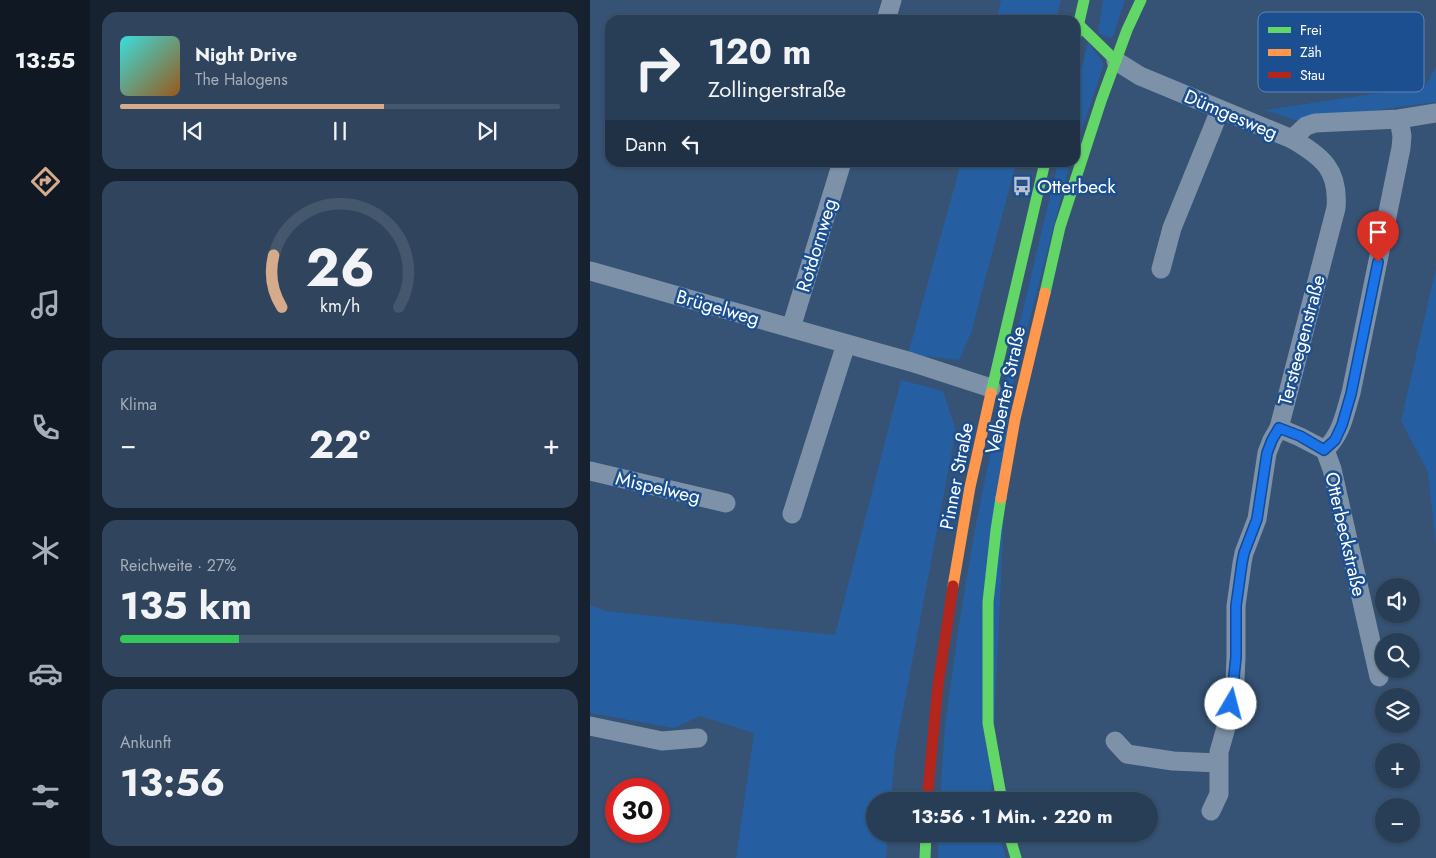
<!DOCTYPE html>
<html lang="de">
<meta charset="utf-8">
<style>
:root{--surface:#283e57;--page:#30455d;--text:#f1f3f6;--muted:#a5aeba;--line:#44576d;--accent:#d6ab8b}
body{margin:0;font-family:Jost,sans-serif;background:var(--page);color:var(--text);height:100vh;display:flex;flex-direction:column;font-size:19px;white-space:nowrap}
*{box-sizing:border-box;margin:0}
p{font-size:16px;color:var(--muted)}
.icon{flex:none;width:28px;height:28px;fill:none;stroke:currentColor;stroke-width:2;stroke-linecap:round;stroke-linejoin:round}
.map{position:relative;flex:1;overflow:hidden}
.details{display:flex;flex-direction:column;gap:12px;padding:12px;background:#162230;width:500px}
.details>*{flex:none}
.guide{position:absolute;left:15px;top:15px;width:475px;height:152px;border-radius:15px;box-shadow:0 1px 4px #0004,0 0 0 1px var(--line);background:#283e57;color:var(--text);overflow:hidden}
.tools{position:absolute;left:785px;top:578px;display:grid;gap:10px}
.tools a{display:grid;place-items:center;width:45px;height:45px;border-radius:50%;background:var(--surface);box-shadow:0 1px 4px #0004,0 0 0 1px var(--line);font-size:25px}
.speed{position:absolute;left:15px;top:778px;display:flex;gap:10px;font-size:25px;font-weight:700;text-align:center}
.speed>*{display:grid;place-content:center;width:65px;height:65px;border-radius:50%;background:var(--surface);box-shadow:0 1px 4px #0004,0 0 0 1px var(--line);line-height:1}
.speed .limit{border:8px solid #d22;background:#fff;color:#111}
.pin{position:absolute;display:grid;place-items:center;width:42px;height:42px;color:#fff;margin:-51px -21px;border-radius:50% 50% 50% 0;rotate:-45deg;box-shadow:0 0 5px #0007}
.pin .icon{rotate:45deg}
.me{position:absolute;width:55px;margin:-28px;rotate:8deg;stroke-linejoin:round;filter:drop-shadow(0 0 4px #0008)}
.turn{display:flex;align-items:center;gap:18px;height:105px;padding:0 20px;font-size:22px}
.turn .icon{width:65px;height:65px;stroke-width:2.5}
.turn b{display:block;font-size:35px;line-height:42px}
.then{display:flex;align-items:center;height:48px;padding:0 20px;background:#0003;gap:10px;font-size:19px}
.big{font-size:38px;font-weight:700;line-height:1.1}
.details .tile{flex:1;display:flex;flex-direction:column;justify-content:center;gap:8px;min-width:0;padding:0 18px;border-radius:15px;background:var(--page)}
.details .dial{align-items:center;gap:0}
.dial svg{height:130px;overflow:visible;fill:none;stroke:var(--line);stroke-width:7;stroke-linecap:round;text-anchor:middle}
.dial text{fill:var(--text);stroke:none}
.song{display:flex;align-items:center;gap:15px}
.cover{width:60px;height:60px;border-radius:8px;background:linear-gradient(135deg,hsl(180 70% 55%),hsl(30 70% 35%))}
.played{height:5px;border-radius:2px;background:linear-gradient(90deg,var(--accent) 60%,var(--line) 60%)}
.keys{display:flex;justify-content:space-around;direction:ltr}
.heat{display:flex;justify-content:space-between;align-items:center;font-size:28px;direction:ltr}
.charge{height:8px;border-radius:4px;background:linear-gradient(90deg,#34c759 27%,var(--line) 0)}
.trip{position:absolute;left:276px;top:792px;width:292px;height:50px;border-radius:25px;background:var(--surface);box-shadow:0 1px 4px #0004,0 0 0 1px var(--line);font-weight:700;line-height:50px;text-align:center}
main{display:flex;flex:1;min-height:0}
.tab-bar{display:flex;flex-direction:column;width:90px;justify-content:space-around;align-items:center;background:#101923;color:var(--muted)}
.tab-bar .icon{width:35px;height:35px}
.tab-bar .on{color:var(--accent)}
.tab-bar b{font-size:22px;color:var(--text)}
.map>svg:first-child{display:block}
.green{fill:#265fa1}
.lines{fill:none;stroke-linecap:round;stroke-linejoin:round}
.street{stroke:#7d92a8;stroke-width:19}
.fast{stroke:#63d668;stroke-width:11}
.slow{stroke:#ff974d;stroke-width:11}
.jam{stroke:#b3261e;stroke-width:11}
.route-casing{stroke:#114b97;stroke-width:12}
.route{stroke:#1a73e8;stroke-width:9}
.labels{text-anchor:middle;stroke-width:5;stroke-linejoin:round;paint-order:stroke}
.street-label{font-size:19px;fill:#fff;stroke:#1b4f8f}
.poi-label{font-size:19px;fill:#fff;stroke:#1b4f8f;text-anchor:start}
.key{fill:#1b4f8f;stroke:#5f84b1;stroke-width:1}
.key-label{font-size:14px;fill:#fff}
</style>
<main>
<nav class="tab-bar">
<b>13:55</b>
<svg class="icon on" aria-label="directions" viewBox="0 0 24 24"><path d="M12 3l9 9-9 9-9-9zM9 14v-3h6M13 9l2 2-2 2"/></svg>
<svg class="icon" aria-label="music" viewBox="0 0 24 24"><path d="M9 18V5l10-2v13"/><circle cx="6" cy="18" r="3"/><circle cx="16" cy="16" r="3"/></svg>
<svg class="icon" aria-label="phone" viewBox="0 0 24 24"><path d="M5 4h4l2 5-3 2q2 4 5 5l2-3 5 2v4C11 20 4 13 5 4z"/></svg>
<svg class="icon" aria-label="climate" viewBox="0 0 24 24"><path d="M12 3v18M4 7l16 10M4 17L20 7"/></svg>
<svg class="icon" aria-label="car" viewBox="0 0 24 24"><path d="M5 17H2v-5l4-1 3-4h7l3 4 3 1v5h-3M9 17h6M6 11h13"/><circle cx="7" cy="17" r="2"/><circle cx="17" cy="17" r="2"/></svg>
<svg class="icon" aria-label="filters" viewBox="0 0 24 24"><path d="M4 7h16M4 17h16"/><circle cx="9" cy="7" r="2"/><circle cx="15" cy="17" r="2"/></svg>
</nav>
<section class="details">
<div class="tile">
<div class="song"><i class="cover"></i><div><b>Night Drive</b><p>The Halogens</p></div></div>
<div class="played"></div>
<div class="keys"><svg class="icon" aria-label="previous" viewBox="0 0 24 24"><path d="M18 5L8 12l10 7zM5 5v14"/></svg><svg class="icon" aria-label="pause" viewBox="0 0 24 24"><path d="M8 5v14M16 5v14"/></svg><svg class="icon" aria-label="next" viewBox="0 0 24 24"><path d="M6 5l10 7-10 7zM19 5v14"/></svg></div>
</div>
<div class="tile dial"><svg viewBox="0 0 100 80">
<path d="M14 69A42 42 0 1 1 86 69"/>
<path d="M14 69A42 42 0 0 1 9 37" stroke="#d6ab8b"/>
<text x="50" y="56" font-size="32" font-weight="700">26</text>
<text x="50" y="72" font-size="11">km/h</text>
</svg></div>
<div class="tile"><p>Klima</p>
<div class="heat"><a>−</a><b class="big">22°</b><a>+</a></div>
</div>
<div class="tile"><p>Reichweite · 27%</p><b class="big">135 km</b><div class="charge"></div></div>
<div class="tile"><p>Ankunft</p><b class="big">13:56</b></div>
</section>
<div class="map">
<svg width="846" height="858" viewBox="0 0 846 858">
<rect width="100%" height="100%" fill="#365274"/>
<g class="green">
<path d="M411,0H471L466,20H406Z"/>
<path d="M513,0H535L523,36L520,38L508,33Z"/>
<path d="M498,42L514,64L485,149V94Z"/>
<path d="M846,67V102L708,121L675,110L835,86Z"/>
<path d="M371,163H426L381,333L369,360L318,354Z"/>
<path d="M468,163H480L419,400L401,801H350L355,726L369,624L384,534L410,406Z"/>
<path d="M846,268V548L838,472L811,421Z"/>
<path d="M311,380L353,391L366,430L305,752L301,801H285V834H298L296,858H146L164,733L110,716L84,728L0,713V605L15,611L245,635Z"/>
<path d="M348,834H409L416,858H348Z"/>
</g>
<g class="lines">
<g class="street">
<path d="M296,20L302,0"/>
<path d="M526,61L550,76L702,139L716,126L725,123L809,119L846,113"/>
<path d="M571,269L582,228L630,110"/>
<path d="M0,271L321,362L401,388"/>
<path d="M201,328L252,162"/>
<path d="M689,428L710,437L735,450C752,433 754,416 761,393L811,148L812,136L809,119"/>
<path d="M735,450L742,469L789,677"/>
<path d="M0,471L136,503"/>
<path d="M202,514L256,344"/>
<path d="M0,726L72,741L108,738"/>
<path d="M525,741L537,754L583,761L628,763"/>
<path d="M621,811L629,794V752L637,724L645,680L646,657V606L652,563L654,553L667,519L677,453L682,440L689,428L746,208C749,170 733,157 702,139"/>
</g>
<g class="fast">
<path d="M489,25L526,61"/>
<path d="M485,40L494,0"/>
<path d="M455,293L470,227L511,101L537,30L551,0"/>
<path d="M401,393L455,162"/>
<path d="M411,498L406,530L398,602V723L412,801"/>
<path d="M419,834L426,858"/>
<path d="M335,858L336,834"/>
</g>
<g class="slow">
<path d="M411,498L425,419L455,293"/>
<path d="M363,586L380,487L401,393"/>
</g>
<path class="jam" d="M337,801L348,685L363,586"/>
</g>
<g class="lines">
<defs>
<path id="route" d="M641,704L646,657V606L652,563L654,553L667,519L677,453L682,440L689,428L710,436L734,450L745,440L752,425L761,394L788,262"/>
</defs>
<use href="#route" class="route-casing"/>
<use href="#route" class="route"/>
</g>
<defs>
<symbol id="bus-bare" viewBox="-9 -9 18 18"><path d="M-5-6H5V4H4V6H2V4H-2V6H-4V4H-5ZM-3.5-4V0h7V-4ZM-3.5 1.2v1.5H-2V1.2ZM2 1.2v1.5H3.5V1.2Z" fill="#b9c2ce" stroke="#1b4f8f" stroke-width="2.5" paint-order="stroke"/></symbol>
</defs>
<g fill-rule="evenodd">
<use href="#bus-bare" x="418" y="172" width="28" height="28"/>
</g>
<g class="labels">
<g class="street-label">
<text transform="translate(641 114) rotate(23)" y="7">Dümgesweg</text>
<text transform="translate(226 245) rotate(-73)" y="7">Rotdornweg</text>
<text transform="translate(128 307) rotate(16)" y="7">Brügelweg</text>
<text transform="translate(711 340) rotate(-75)" y="7">Tersteegenstraße</text>
<text transform="translate(415 390) rotate(-78)" y="7">Velberter Straße</text>
<text transform="translate(366 476) rotate(-79)" y="7">Pinner Straße</text>
<text transform="translate(68 487) rotate(13)" y="7">Mispelweg</text>
<text transform="translate(756 534) rotate(77)" y="7">Otterbeckstraße</text>
</g>
<g class="poi-label">
<text x="447" y="193">Otterbeck</text>
</g>
</g>
<rect x="668" y="12" width="166" height="80" rx="8" class="key"/>
<rect x="678" y="27" width="23" height="6" fill="#63d668"/>
<rect x="678" y="49" width="23" height="7" fill="#ff974d"/>
<rect x="678" y="72" width="23" height="6" fill="#b3261e"/>
<g class="key-label">
<text x="710" y="35">Frei</text>
<text x="710" y="57">Zäh</text>
<text x="710" y="80">Stau</text>
</g>
</svg>
<div class="tools">
<a><svg class="icon" aria-label="sound" viewBox="0 0 24 24"><path d="M4 9h4l5-4v14l-5-4H4zM17 9q2 3 0 6"/></svg></a>
<a><svg class="icon" aria-label="search" viewBox="0 0 24 24"><circle cx="10" cy="10" r="6"/><path d="M15 15l6 6"/></svg></a>
<a><svg class="icon" aria-label="layers" viewBox="0 0 24 24"><path d="M12 4l9 5-9 5-9-5zM3 14l9 5 9-5"/></svg></a>
<a>+</a>
<a>−</a>
</div>
<div class="speed"><div class="limit">30</div></div>
<div class="pin" style="left:788px;top:262px;background:#d93025"><svg class="icon" aria-label="arrive" viewBox="0 0 24 24"><path d="M6 21V4h12l-3 4 3 4H6"/></svg></div>
<svg class="me" style="left:641px;top:704px" viewBox="-20 -20 40 40"><circle r="19" fill="#fff"/><path d="M0-13L10 11 0 6-10 11z" fill="#1a73e8"/></svg>
<div class="trip">13:56 · 1 Min. · 220 m</div>
<div class="guide">
<div class="turn"><svg class="icon" aria-label="right" viewBox="0 0 24 24"><path d="M7 20v-9h11M14 6l5 5-5 5"/></svg><div><b>120 m</b>Zollingerstraße</div></div>
<div class="then">Dann<svg class="icon" aria-label="left" viewBox="0 0 24 24"><path d="M17 20v-9H6M10 6l-5 5 5 5"/></svg></div>
</div>
</div>
</main>
